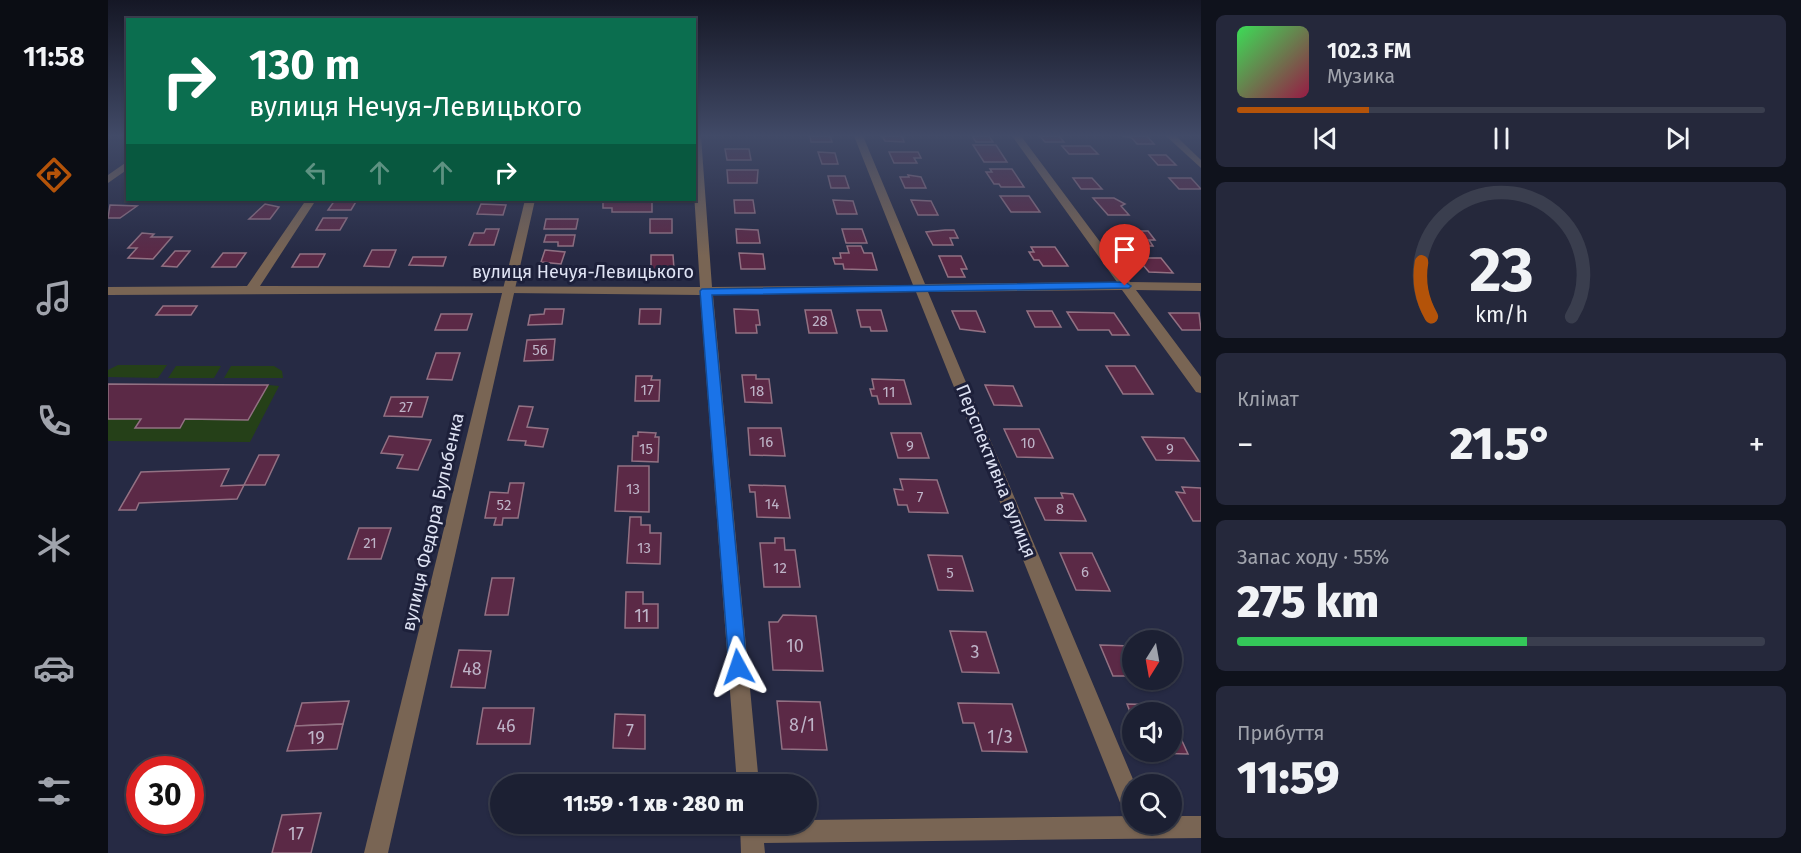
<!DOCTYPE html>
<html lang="uk">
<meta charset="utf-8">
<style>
:root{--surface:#1c2033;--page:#25283b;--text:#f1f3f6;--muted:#a0a3ac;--line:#3a3e4e;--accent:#b45309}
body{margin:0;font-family:"Fira Sans",sans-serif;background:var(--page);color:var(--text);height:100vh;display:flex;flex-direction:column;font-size:22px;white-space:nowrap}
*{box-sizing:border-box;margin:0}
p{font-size:20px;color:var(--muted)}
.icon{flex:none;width:33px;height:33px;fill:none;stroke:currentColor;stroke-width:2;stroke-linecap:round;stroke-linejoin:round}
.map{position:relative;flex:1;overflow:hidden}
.details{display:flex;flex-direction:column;gap:15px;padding:15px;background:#0f121c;width:600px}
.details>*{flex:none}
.banner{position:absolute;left:18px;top:18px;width:570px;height:183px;border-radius:0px;box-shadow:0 2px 4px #0004,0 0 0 2px var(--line);background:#0b6e4f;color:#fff;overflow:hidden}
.needle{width:39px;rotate:191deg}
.buttons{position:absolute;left:1014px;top:630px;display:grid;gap:12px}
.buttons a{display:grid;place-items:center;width:60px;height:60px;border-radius:50%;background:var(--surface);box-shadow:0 2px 4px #0004,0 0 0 2px var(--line);font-size:30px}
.speed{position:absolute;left:18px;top:756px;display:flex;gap:12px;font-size:30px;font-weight:700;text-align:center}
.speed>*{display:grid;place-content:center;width:78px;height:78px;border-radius:50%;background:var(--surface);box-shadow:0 2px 4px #0004,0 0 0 2px var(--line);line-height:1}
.speed .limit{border:9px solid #d22;background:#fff;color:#111}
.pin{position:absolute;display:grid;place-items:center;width:51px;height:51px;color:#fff;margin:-62px -26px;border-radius:50% 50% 50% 0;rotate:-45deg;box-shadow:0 0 6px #0007}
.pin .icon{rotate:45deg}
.me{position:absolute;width:66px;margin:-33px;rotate:355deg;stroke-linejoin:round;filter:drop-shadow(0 0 4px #0008)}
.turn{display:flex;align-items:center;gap:21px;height:126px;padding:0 24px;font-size:27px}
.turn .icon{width:78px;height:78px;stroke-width:2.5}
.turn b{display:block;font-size:42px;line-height:51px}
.lanes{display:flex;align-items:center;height:57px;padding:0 24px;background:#0003;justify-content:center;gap:30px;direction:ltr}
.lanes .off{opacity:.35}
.big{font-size:45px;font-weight:800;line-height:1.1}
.details .card{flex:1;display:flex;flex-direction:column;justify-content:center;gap:9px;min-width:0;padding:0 21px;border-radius:9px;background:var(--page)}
.details .dial{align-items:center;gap:0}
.dial svg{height:156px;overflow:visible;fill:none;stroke:var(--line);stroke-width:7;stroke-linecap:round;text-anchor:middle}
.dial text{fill:var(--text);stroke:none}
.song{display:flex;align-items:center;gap:18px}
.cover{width:72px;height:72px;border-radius:9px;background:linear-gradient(135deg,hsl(130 70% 55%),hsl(340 70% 35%))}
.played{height:6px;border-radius:3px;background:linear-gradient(90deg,var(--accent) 25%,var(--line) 25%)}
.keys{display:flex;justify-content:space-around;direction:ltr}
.heat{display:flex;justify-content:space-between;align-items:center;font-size:33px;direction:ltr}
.charge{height:9px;border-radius:4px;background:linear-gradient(90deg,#34c759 55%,var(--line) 0)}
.trip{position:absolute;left:382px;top:774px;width:327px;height:60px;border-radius:30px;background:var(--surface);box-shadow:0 2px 4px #0004,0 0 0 2px var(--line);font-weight:800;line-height:60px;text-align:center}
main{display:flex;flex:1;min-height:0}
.tab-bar{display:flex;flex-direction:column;width:108px;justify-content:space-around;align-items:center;background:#0b0d14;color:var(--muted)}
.tab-bar .icon{width:42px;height:42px}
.tab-bar .on{color:var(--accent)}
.tab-bar b{font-size:27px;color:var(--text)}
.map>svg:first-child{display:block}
.green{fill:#254018}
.building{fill:#5b2946;stroke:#927183;stroke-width:1.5}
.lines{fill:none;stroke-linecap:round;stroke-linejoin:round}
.minor{fill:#796554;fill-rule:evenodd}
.tertiary{fill:#796554;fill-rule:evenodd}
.route{fill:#1a73e8;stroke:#114b97;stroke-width:1.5}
.labels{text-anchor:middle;stroke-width:6;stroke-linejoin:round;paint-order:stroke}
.number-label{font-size:15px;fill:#beb4c8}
.street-label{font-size:18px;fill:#dfe3f4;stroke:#1d203a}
.near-number-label{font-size:18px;fill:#beb4c8}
</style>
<main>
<nav class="tab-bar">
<b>11:58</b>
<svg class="icon on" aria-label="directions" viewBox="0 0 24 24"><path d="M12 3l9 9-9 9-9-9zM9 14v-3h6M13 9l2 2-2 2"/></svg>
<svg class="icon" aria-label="music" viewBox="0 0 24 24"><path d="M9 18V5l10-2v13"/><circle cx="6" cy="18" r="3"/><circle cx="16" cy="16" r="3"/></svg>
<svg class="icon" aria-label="phone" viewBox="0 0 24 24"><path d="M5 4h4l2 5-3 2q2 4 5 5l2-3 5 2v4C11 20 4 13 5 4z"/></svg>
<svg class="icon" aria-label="climate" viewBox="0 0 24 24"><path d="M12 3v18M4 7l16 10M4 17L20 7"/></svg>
<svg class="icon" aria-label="car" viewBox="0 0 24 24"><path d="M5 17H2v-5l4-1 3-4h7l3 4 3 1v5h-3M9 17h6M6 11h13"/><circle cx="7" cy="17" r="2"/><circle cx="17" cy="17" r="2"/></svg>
<svg class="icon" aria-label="filters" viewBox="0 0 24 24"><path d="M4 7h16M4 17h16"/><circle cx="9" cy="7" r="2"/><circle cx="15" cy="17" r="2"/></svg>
</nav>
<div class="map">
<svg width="1093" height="853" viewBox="0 0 1093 853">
<rect width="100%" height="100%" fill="#262a44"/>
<g class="green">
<path d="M10,365H59L50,378L0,377V370Z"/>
<path d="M68,366H113L106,378H60Z"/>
<path d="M123,366H166L174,371L175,378H116Z"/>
<path d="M160,385L171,386L142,442L0,441V419H33L28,428H71L77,419L140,420Z"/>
</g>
<g class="building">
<path d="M702,136H722L724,142H703Z"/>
<path d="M774,136H794L796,142L777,141Z"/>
<path d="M864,136H881L885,142H868Z"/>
<path d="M932,136H951L956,142H937Z"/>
<path d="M1014,136H1039L1046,144H1029L1024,138Z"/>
<path d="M865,145H888L899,162H876Z"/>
<path d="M954,146H982L990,154H961Z"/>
<path d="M617,149H641L643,160H619Z"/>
<path d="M710,152L727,153L730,164H714Z"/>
<path d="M781,152H810L813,158H806L809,163H786Z"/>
<path d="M1041,155H1058L1068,165H1050Z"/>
<path d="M882,169H904L916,187H893L891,184H886L878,172H884Z"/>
<path d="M619,170H650L649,183H620Z"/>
<path d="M800,175L813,177L818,188H797L792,177H801Z"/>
<path d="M720,176H737L741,188H723Z"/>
<path d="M965,178H984L994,189H973Z"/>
<path d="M1061,178H1083L1093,189H1071Z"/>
<path d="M892,196H921L932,212H903Z"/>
<path d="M985,198H1006L1017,204L1013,206L1021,215H1000Z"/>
<path d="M227,200H249L243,210H220Z"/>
<path d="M495,200H544V212H504V208H495Z"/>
<path d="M626,200H645L647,213H627Z"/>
<path d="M725,200L745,201L749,214H729Z"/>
<path d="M803,200L823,201L830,215H810Z"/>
<path d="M157,204L171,207L162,219H141Z"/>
<path d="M373,204L398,205L395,215L369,214Z"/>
<path d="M2,205L29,206L12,218H0Z"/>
<path d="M215,218H239L232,230H208Z"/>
<path d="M438,219H470L468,229H436Z"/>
<rect x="542" y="219" width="22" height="14"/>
<path d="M378,229H391L386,245H361L366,233H376Z"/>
<path d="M628,229L650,230L652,243H629Z"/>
<path d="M734,229H754L759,243H738Z"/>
<path d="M837,230H846L850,238H842L845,245H825L818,232Z"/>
<path d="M1008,231H1040L1047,240H1041L1045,246H1020Z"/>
<path d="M34,233L46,234L43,237H64L45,259L20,258L29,248H20Z"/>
<path d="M438,235H467L465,246H450V242H436Z"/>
<path d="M739,246H753L756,253H764L769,270L736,269L735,264H727L725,258H733L732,253H741Z"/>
<path d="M923,247H947L960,266H935L931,260H926L921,252H926Z"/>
<path d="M264,250H288L281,267L256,266Z"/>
<path d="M437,250L457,252L453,264L433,262Z"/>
<path d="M67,251H82L69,267L54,266Z"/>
<path d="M115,253H138L128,267H104Z"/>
<path d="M631,253L655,254L657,269H633Z"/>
<path d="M192,254H217L210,267H184Z"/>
<path d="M543,255H565L566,269L543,270Z"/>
<path d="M831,256H853L859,269H853L857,277H840Z"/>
<path d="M305,257H338L335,266L301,265Z"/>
<path d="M1029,258H1053L1065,273L1041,272Z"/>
<path d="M55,306H89L83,315H48Z"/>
<path d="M437,309H456L454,324L420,325L422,315L436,314Z"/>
<path d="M532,309H553L552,324H531Z"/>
<path d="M626,309L650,310L652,325H648L649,333H628Z"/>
<path d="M697,310H723L729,333H701Z"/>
<path d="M749,310H773L779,331H763L762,327H753Z"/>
<path d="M844,311H868L877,332L852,329Z"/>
<path d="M919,311H944L953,327H927Z"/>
<path d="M959,312L1006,313L1021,335H1004L1001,330H970Z"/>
<path d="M1061,313H1091L1093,330H1074Z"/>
<path d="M333,314H364L359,330H327Z"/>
<path d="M447,339L445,360L416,361L419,340Z"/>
<path d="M328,353H352L344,380L319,379Z"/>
<path d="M998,366H1027L1045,394H1015Z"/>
<path d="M634,375H648V379H661L664,403L637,402Z"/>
<path d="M528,376H544L543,380H552L551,401H527Z"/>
<path d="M764,379L796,380L803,404H771L769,396H764L762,389H766Z"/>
<path d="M0,384L160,385L140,420L77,419L72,428H27L33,419H0Z"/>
<path d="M877,385L905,386L914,406L886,405Z"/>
<path d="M283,397H320L314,417L276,416Z"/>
<path d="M411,406L425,407L419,427L440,429L435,447L417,445L418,441L400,440Z"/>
<path d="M640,428H673L677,456L642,455Z"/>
<path d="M896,429H931L945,458L909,457Z"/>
<path d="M530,432L548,433L547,437H551L550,462L524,461L525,436H530Z"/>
<path d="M783,433H813L821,458H790Z"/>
<path d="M281,436L323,440L310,470L289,468L295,455L273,453Z"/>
<path d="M1034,437L1076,438L1091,461L1048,460Z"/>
<path d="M151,455H171L157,485H136Z"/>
<path d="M510,466H541V512L507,511Z"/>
<path d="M121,469L113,486L136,485L129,499L31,503L28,510H11L33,472Z"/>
<path d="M792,479L829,480L840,513L801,512L799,505H790L786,489L795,490Z"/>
<path d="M402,483H416L410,518H395L394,525H386L388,518H377L382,492L400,493Z"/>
<path d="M641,485L677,486L682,518L649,517L647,492H642Z"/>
<path d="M1074,487L1093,488V521H1085L1068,492L1077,493Z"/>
<path d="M953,493L965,494L978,521L937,520L927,498H955Z"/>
<path d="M522,517H533V525H542V533H553L552,564L519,563Z"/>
<path d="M251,528H283L273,559H240Z"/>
<path d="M667,538H676L677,550H687L692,587H656L652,543H667Z"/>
<path d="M952,553H984L1002,591L968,590Z"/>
<path d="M820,555L854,556L865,591L830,590Z"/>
<path d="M384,578H406L400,615H377Z"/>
<path d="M518,592H535V604H550V628H517Z"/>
<path d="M675,615L708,616L715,671L665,670L661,622H670Z"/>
<path d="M842,631L878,632L891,673L854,672Z"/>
<path d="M992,645L1024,646V676H1005Z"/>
<path d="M351,650L383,651L377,688L343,687Z"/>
<path d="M241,701L235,724L187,726L194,703Z"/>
<path d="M669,701L712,702L719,750L674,749Z"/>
<path d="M850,703L904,704L919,752L874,751L866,723H855Z"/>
<path d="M1019,704L1057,705L1061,712H1024V717Z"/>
<path d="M375,708H426L422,744H369Z"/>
<path d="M507,714L537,715V749L505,748Z"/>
<path d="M1064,719L1080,754L1040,753L1064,752Z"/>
<path d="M235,724L229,749L179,751L187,726Z"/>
<path d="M213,813L203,853H164L174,815Z"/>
</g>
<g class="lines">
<g class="minor">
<path d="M586,136H593L604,287L805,285L746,136H755L817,284L1009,282L904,136H913L1022,282L1093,283V291L1028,290L1093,377V393L1088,392L1014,290L820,292L1027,784H1024V816L1016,813L1013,805L808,292L605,295L651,784H629L592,295L400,293L0,295V287L139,286L198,200H208L152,286L592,287L586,193Z"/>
<path d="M1058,136H1068L1093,160V168Z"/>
<path d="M20,161V169L0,183V175Z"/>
<path d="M1024,816V824H1064V816H1093V838L656,843L657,853H633L632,824H699V820Z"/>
</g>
<path class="tertiary" d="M417,200H427L280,853H256Z"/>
</g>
<linearGradient id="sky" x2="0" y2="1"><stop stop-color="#151725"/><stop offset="0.53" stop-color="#414a67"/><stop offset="1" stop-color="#414a67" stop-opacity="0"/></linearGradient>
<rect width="1093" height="256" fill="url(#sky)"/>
<path class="route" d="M1017,282L1023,286L1021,288L604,295L639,667L636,673L630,676L623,673L621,667L592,291L594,289Z"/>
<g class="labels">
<g class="number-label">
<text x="712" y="326">28</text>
<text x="432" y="355">56</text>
<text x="539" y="395">17</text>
<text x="649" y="396">18</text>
<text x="781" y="397">11</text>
<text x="298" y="412">27</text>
<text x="658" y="447">16</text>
<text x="920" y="448">10</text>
<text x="802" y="451">9</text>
<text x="538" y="454">15</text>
<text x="1062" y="454">9</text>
<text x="525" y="494">13</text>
<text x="812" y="502">7</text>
<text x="664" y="509">14</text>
<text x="396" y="510">52</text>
<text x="952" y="514">8</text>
<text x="262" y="548">21</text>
<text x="536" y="553">13</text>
<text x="672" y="573">12</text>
<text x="977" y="577">6</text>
<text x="842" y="578">5</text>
</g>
<g class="street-label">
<text x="475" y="278">вулиця Нечуя-Левицького</text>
<text transform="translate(888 471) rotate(68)" y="6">Перспективна вулиця</text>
<text transform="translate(325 522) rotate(-77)" y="6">вулиця Федора Бульбенка</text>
</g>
<g class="near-number-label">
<text x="534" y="622">11</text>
<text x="687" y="652">10</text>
<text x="867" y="658">3</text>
<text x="364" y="675">48</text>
<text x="694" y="731">8/1</text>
<text x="398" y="732">46</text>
<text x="522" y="737">7</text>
<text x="892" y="743">1/3</text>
<text x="208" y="744">19</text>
<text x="188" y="840">17</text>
</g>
</g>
</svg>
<div class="buttons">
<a><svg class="needle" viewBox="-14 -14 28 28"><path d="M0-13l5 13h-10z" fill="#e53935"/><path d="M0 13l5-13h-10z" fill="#a0a3ac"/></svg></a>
<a><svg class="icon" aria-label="sound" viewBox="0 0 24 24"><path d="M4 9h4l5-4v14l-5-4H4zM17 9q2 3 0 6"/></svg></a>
<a><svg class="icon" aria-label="search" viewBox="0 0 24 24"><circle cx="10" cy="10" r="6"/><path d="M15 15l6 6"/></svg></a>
</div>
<div class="speed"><div class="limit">30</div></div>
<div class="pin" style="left:1017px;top:286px;background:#d93025"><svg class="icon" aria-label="arrive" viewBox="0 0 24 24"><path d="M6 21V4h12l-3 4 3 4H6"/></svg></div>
<svg class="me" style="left:630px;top:667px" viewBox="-20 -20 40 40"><path d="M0-17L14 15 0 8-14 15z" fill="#1a73e8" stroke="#fff" stroke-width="4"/></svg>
<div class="trip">11:59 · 1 хв · 280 m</div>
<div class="banner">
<div class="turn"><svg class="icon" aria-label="right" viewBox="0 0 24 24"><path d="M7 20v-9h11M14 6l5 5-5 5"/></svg><div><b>130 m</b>вулиця Нечуя-Левицького</div></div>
<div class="lanes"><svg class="icon off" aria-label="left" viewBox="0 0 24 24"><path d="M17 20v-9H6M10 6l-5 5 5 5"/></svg><svg class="icon off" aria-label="ahead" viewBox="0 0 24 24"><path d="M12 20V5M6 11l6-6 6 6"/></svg><svg class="icon off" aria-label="ahead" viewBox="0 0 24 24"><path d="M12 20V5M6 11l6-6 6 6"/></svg><svg class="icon" aria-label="right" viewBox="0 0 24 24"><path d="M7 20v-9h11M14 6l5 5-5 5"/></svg></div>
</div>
</div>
<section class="details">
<div class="card">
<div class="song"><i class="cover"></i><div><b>102.3 FM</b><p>Музика</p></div></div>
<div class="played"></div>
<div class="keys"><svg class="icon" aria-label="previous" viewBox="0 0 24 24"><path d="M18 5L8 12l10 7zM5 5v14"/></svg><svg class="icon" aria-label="pause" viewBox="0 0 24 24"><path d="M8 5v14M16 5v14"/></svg><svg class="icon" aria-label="next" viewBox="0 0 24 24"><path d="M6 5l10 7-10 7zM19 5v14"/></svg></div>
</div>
<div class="card dial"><svg viewBox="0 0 100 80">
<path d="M14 69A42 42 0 1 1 86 69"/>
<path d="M14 69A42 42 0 0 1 9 41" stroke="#b45309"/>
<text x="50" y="56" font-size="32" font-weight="700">23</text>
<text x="50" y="72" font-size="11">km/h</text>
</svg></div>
<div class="card"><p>Клімат</p>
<div class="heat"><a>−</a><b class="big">21.5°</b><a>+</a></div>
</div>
<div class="card"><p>Запас ходу · 55%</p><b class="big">275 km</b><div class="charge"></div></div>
<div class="card"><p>Прибуття</p><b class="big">11:59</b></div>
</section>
</main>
